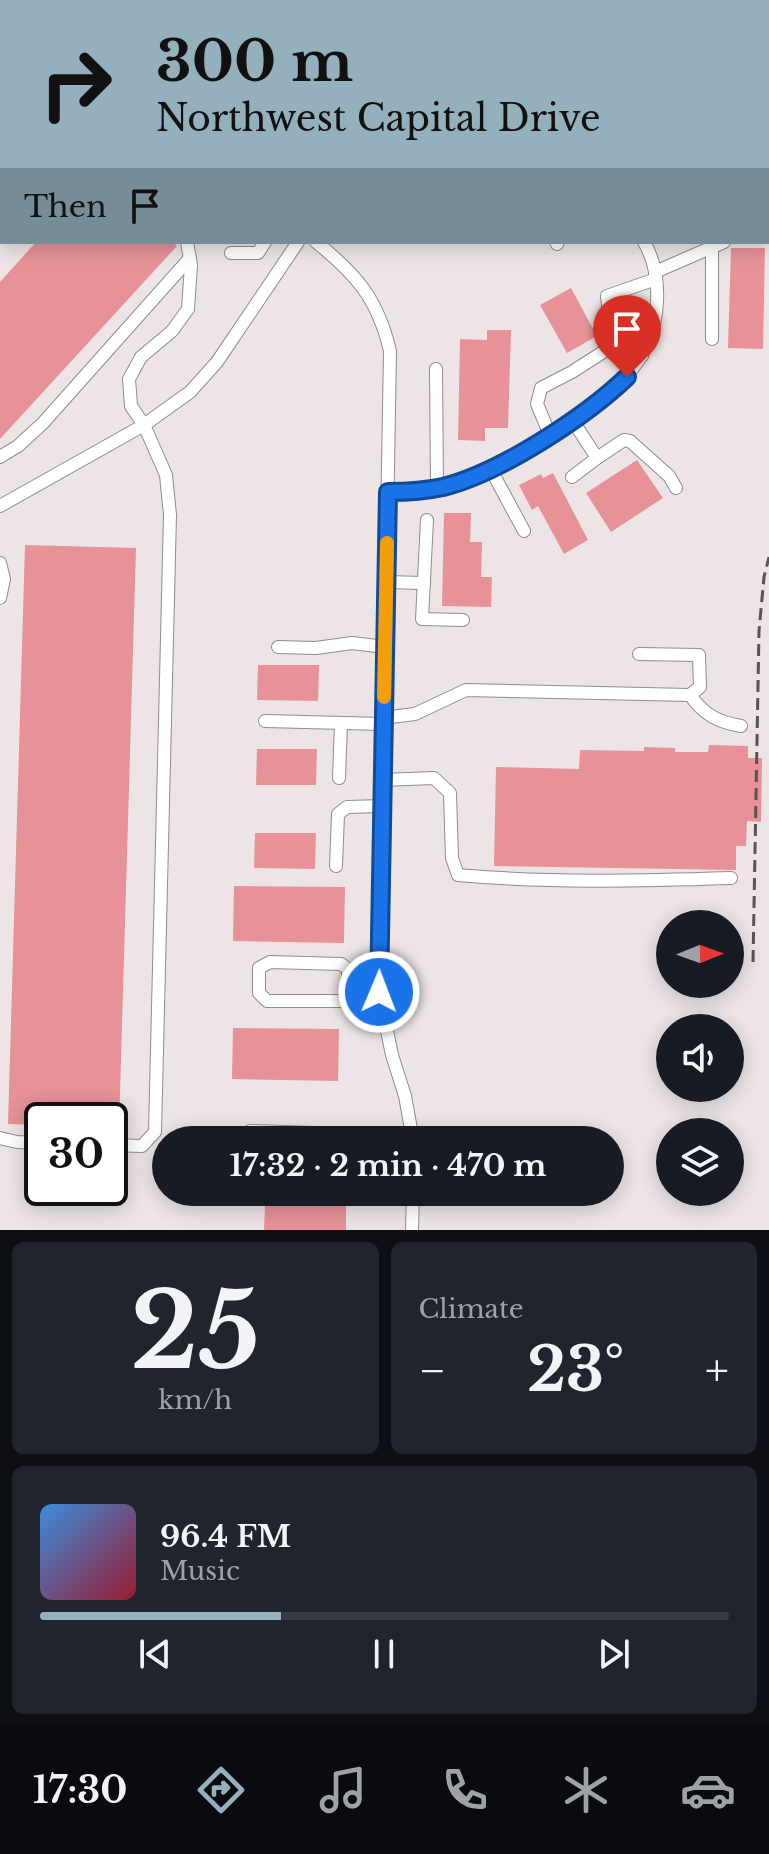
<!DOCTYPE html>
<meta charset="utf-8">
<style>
:root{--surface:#171b24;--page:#20242c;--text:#f1f3f6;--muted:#9ea1a6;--line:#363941;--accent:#94b0bd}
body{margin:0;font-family:"Libre Baskerville",serif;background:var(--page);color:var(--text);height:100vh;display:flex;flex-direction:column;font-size:30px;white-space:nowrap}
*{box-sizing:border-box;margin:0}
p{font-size:26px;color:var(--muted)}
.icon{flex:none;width:44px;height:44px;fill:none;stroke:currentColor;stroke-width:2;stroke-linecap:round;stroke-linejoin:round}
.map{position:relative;height:1230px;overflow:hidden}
.panel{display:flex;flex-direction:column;gap:12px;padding:12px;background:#0d0f14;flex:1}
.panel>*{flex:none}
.guide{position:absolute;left:0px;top:0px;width:770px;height:244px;box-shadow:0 4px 20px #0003;background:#94b0bd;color:#111;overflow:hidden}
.needle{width:52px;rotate:89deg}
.buttons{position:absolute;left:656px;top:910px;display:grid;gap:16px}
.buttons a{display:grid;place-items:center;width:88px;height:88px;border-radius:50%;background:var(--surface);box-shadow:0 4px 20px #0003;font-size:40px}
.speed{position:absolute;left:24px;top:1102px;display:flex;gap:16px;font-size:40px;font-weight:700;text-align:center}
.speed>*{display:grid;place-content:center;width:104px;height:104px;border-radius:50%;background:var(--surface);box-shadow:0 4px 20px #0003;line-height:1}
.speed .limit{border:4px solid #111;border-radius:12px;background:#fff;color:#111}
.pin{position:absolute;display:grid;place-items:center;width:68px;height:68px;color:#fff;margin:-82px -34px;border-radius:50% 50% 50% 0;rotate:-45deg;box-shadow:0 0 8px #0007}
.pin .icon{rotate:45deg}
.me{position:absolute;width:88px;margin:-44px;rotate:1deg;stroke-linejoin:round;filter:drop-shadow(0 0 6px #0008)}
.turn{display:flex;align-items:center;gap:28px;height:168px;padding:0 24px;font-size:36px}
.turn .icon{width:104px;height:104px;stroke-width:2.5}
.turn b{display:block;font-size:56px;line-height:68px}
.then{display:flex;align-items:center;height:76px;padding:0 24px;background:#0003;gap:16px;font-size:30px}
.big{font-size:60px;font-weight:800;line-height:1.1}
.panel .card{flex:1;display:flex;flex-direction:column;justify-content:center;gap:12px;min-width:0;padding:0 28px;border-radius:12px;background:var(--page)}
.panel .dial{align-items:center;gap:0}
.dial b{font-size:104px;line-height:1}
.song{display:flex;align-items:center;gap:24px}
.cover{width:96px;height:96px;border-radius:12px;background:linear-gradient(135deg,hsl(210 70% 55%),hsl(350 70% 35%))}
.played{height:8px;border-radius:4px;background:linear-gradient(90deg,var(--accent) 35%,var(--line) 35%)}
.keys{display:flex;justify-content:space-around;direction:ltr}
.heat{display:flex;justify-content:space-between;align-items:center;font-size:44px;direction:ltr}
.panel .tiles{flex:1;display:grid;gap:12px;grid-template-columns:1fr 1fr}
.card:last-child{grid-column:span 2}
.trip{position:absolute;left:152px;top:1126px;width:472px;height:80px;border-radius:40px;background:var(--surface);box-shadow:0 4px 20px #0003;font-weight:800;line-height:80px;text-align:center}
.menu{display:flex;height:128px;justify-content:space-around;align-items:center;background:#090b0e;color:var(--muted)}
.menu .icon{width:56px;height:56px}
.menu .current{color:var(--accent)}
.menu b{font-size:36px;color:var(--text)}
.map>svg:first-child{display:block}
.building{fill:#e69298}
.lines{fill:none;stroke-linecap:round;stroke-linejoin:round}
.minor-casing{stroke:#928b8b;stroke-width:14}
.minor{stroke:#fff;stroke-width:12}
.rail{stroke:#595454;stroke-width:3;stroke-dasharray:12 6;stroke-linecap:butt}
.route-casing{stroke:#114b97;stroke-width:20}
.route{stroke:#1a73e8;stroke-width:14}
.slow{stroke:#f59e0b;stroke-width:14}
</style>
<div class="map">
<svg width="769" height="1230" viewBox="0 0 769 1230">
<rect width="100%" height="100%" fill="#ede5e5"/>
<g class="building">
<path d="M36,242H172L177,246L0,439V282Z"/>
<path d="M731,248H765L763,349L728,348Z"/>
<path d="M571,288L597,336L567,353L540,305Z"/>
<path d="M487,330H511L508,428H485V441L458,440L460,339L487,340Z"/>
<path d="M637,460L663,498L611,532L586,493Z"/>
<path d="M553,473L588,540L564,554L538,506L532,510L519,485L541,474L543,478Z"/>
<path d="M444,513H471L470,542H482L481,577H492L491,607L442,606Z"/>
<path d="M25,545L136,548L119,1128L110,1127V1120H42V1125L8,1124Z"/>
<path d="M258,665H319L318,701L257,700Z"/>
<path d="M709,745L748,746V758H762L761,822L747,821L746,846H736V870L494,866L496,767L579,769L580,750L644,751V747L675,748V752H708Z"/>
<path d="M257,749H317L316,785H256Z"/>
<path d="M255,833H316L315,869L254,868Z"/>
<path d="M234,886L345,887L344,943L233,941Z"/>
<path d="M233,1028L339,1029L338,1081L232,1079Z"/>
<path d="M256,1192H346V1230H264L265,1205H255Z"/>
</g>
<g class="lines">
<defs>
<g id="minor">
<path d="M427,2L428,0"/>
<path d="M457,2L458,0"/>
<path d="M508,2L510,0"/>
<path d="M768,204L769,208"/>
<path d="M0,213L2,211"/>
<path d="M768,233L769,230"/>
<path d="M316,242C356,274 378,299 390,351L379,992L392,1055L405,1096L413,1140"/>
<path d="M557,244L558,242"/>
<path d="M231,253H258L265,242"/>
<path d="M655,272L724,242"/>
<path d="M712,339V246"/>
<path d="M642,356L617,343L610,325L607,296L656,279"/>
<path d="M436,369L437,488"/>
<path d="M573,421L597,458L624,440L630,441L669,476L676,488"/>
<path d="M550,435L537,404L541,388L572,372L617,343"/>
<path d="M0,457L18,446L43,423L190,258"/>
<path d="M490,468L524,531"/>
<path d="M572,477L597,458"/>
<path d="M388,492C406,492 425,491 443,487C471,481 495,465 520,452C580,420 655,377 657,301C658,281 654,259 644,242"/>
<path d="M0,506L144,425L190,392L217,362L298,242"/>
<path d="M427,520L422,619L463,620"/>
<path d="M0,563L4,579L0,598"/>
<path d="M386,582L424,583"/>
<path d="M278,647L316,648L352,643L385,647"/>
<path d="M690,695C704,715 718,722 741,726"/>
<path d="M383,718L415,714L466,690L690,695L700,687L699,655L639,654"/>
<path d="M265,721L383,724"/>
<path d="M339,778L341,723"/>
<path d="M382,780L434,778L450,793L452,858L458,875C549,883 640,881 731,878"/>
<path d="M336,866L338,814L347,807L382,806"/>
<path d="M348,1001V969L341,964L270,962L259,968V993L267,1001H381"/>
<path d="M250,1131L377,1135L413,1134"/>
<path d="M0,1138L17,1142L42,1143"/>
<path d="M110,1145L142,1146L155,1132L170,515L166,475L144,425L131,406L129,379L141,357L172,331L188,309L191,265L187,242"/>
<path d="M412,1230L413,1192"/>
</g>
</defs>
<use href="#minor" class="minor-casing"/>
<use href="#minor" class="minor"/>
<g class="rail">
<path d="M749,0L751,2"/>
<path d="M114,2L116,0"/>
<path d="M768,25L769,27"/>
<path d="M0,97L2,95"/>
<path d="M753,962L759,631L764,577L769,557"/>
</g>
</g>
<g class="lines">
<defs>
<path id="route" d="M379,992L388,492C406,492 425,491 443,487C500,473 585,417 627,377"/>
</defs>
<use href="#route" class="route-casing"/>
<use href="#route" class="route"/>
<path class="slow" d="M384,697L387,543"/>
</g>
</svg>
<div class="buttons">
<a><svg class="needle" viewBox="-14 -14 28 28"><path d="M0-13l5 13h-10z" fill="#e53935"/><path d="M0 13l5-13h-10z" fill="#9ea1a6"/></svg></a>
<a><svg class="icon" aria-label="sound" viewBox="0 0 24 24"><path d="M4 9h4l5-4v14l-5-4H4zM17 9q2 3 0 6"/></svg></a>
<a><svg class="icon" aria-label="layers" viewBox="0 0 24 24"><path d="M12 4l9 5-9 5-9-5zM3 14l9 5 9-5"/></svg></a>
</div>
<div class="speed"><div class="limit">30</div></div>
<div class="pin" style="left:627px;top:377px;background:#d93025"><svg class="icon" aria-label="arrive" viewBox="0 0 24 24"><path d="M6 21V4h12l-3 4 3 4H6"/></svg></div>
<svg class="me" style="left:379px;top:992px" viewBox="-20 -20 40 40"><circle r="17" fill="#1a73e8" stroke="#fff" stroke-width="3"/><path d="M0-11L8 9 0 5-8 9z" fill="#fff"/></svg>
<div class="trip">17:32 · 2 min · 470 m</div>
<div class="guide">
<div class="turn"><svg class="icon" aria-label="right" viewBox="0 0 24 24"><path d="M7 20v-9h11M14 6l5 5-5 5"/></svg><div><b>300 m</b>Northwest Capital Drive</div></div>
<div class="then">Then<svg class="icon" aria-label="arrive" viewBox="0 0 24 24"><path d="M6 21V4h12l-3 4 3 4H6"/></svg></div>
</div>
</div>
<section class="panel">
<div class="tiles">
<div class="card dial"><b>25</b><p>km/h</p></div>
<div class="card"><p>Climate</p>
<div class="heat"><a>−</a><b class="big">23°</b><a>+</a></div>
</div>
<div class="card">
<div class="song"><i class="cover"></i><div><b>96.4 FM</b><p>Music</p></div></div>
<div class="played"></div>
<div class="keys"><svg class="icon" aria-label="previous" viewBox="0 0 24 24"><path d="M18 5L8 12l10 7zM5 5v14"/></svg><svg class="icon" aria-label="pause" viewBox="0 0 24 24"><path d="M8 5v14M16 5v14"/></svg><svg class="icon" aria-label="next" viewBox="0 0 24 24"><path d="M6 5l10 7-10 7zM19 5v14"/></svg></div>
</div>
</div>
</section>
<nav class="menu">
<b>17:30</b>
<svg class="icon current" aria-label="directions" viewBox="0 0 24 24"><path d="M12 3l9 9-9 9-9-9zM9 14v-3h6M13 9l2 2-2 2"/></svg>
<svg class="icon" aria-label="music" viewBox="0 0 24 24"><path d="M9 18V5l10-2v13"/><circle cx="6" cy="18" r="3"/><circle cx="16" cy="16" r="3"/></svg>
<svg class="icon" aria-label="phone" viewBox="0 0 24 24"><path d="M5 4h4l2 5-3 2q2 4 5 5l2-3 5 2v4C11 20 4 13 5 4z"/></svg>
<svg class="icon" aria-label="climate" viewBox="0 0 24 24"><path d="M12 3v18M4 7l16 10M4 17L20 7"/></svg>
<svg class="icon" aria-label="car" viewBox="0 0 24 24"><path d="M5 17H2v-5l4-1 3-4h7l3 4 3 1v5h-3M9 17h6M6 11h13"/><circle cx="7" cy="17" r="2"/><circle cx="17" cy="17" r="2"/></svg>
</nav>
